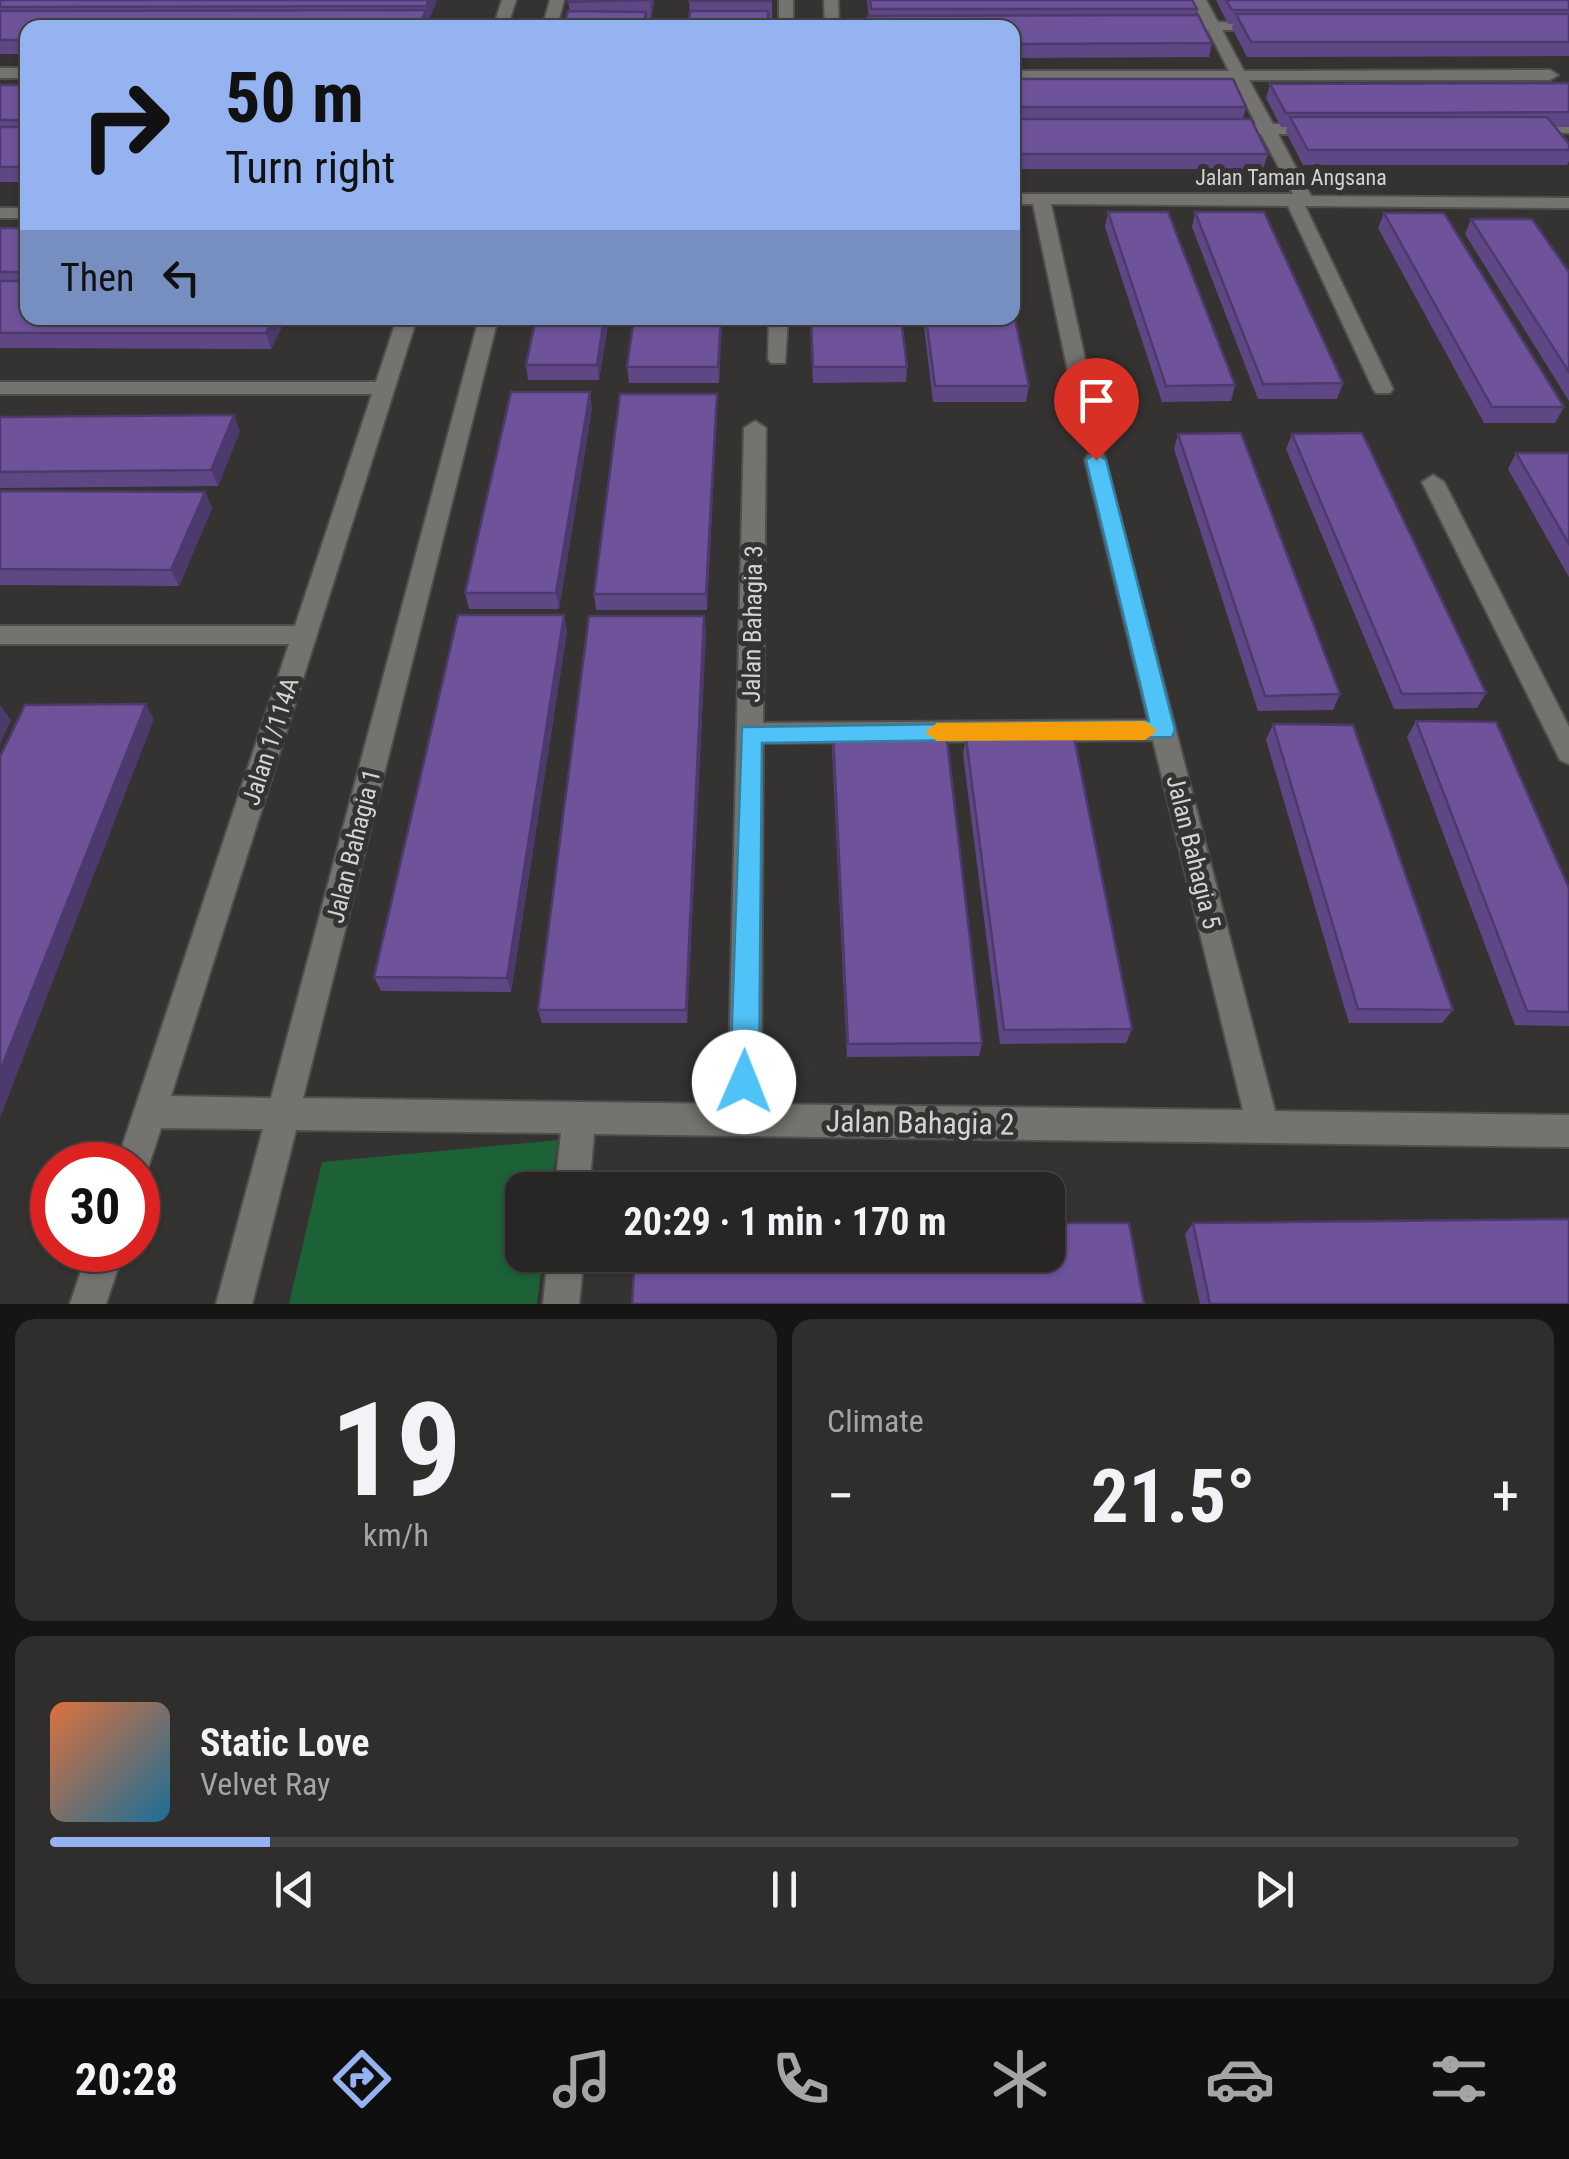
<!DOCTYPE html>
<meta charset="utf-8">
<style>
:root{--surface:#282625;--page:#302e2d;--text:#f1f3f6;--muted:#a5a5a7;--line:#444342;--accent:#95b2f1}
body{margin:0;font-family:"Roboto Condensed",sans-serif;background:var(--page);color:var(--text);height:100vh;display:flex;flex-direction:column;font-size:38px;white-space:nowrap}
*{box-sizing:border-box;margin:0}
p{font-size:32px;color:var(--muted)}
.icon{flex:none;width:55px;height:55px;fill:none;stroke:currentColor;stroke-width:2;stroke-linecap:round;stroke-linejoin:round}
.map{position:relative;height:1304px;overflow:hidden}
.panel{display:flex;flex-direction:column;gap:15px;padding:15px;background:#161514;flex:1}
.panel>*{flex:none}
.guide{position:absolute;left:20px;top:20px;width:1000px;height:305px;border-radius:20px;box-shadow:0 2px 8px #0004,0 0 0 2px var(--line);background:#95b2f1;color:#111;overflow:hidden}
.speed{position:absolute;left:30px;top:1142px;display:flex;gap:20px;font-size:50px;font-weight:700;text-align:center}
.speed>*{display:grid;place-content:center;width:130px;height:130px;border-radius:50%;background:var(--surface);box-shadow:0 2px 8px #0004,0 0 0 2px var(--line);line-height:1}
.speed .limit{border:15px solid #d22;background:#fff;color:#111}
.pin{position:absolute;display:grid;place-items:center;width:85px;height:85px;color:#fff;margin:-102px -42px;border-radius:50% 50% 50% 0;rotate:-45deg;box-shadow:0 0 10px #0007}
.pin .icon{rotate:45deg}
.me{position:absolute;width:110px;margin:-55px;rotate:1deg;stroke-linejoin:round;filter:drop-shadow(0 0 8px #0008)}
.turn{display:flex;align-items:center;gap:35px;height:210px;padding:0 40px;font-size:45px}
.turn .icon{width:130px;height:130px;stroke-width:2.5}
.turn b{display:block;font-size:70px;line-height:85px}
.then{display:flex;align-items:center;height:95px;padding:0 40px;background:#0003;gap:20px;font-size:38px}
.big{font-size:75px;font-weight:700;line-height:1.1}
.panel .tile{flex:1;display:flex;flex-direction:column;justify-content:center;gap:15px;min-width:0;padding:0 35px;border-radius:20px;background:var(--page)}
.panel .dial{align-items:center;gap:0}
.dial b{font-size:130px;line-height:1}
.song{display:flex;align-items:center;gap:30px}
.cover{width:120px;height:120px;border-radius:15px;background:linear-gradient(135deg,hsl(20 70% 55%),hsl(200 70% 35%))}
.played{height:10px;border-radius:5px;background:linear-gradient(90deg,var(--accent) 15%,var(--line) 15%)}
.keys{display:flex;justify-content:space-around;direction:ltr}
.heat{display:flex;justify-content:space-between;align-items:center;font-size:55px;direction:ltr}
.panel .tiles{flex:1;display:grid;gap:15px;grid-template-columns:1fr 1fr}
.tile:last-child{grid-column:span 2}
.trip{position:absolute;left:505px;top:1172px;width:560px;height:100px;border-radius:20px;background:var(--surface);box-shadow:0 2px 8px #0004,0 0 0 2px var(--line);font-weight:700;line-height:100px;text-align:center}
.tab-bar{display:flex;height:160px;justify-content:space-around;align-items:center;background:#100f0f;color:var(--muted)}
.tab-bar .icon{width:70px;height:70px}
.tab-bar .active{color:var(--accent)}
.tab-bar b{font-size:45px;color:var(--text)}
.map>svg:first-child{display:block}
.green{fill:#1d6137}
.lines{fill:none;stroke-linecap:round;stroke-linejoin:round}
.minor-casing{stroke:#504f4d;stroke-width:4}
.minor{fill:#757370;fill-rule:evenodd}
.wall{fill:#5f4785}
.shaded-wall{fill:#4d3a6c}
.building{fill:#6e539b;stroke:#4d3a6c;stroke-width:2.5}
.route{fill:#4fc3f7;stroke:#337fa1;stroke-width:2.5}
.slow{fill:#f59e0b}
.labels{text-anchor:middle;stroke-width:10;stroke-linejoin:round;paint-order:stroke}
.far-street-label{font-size:22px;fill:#d4d3d1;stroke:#353331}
.street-label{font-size:25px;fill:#d4d3d1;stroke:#353331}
.near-street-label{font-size:30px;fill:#d4d3d1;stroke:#353331}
</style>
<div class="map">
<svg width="1569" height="1304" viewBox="0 0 1569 1304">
<rect width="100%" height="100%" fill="#353331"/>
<path class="green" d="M558,1140L551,1190H522V1255H543L537,1304H289L322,1162Z"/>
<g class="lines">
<defs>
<g id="minor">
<path d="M502,0H516L507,28H493Z"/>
<path d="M550,0H564L558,23L779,22V0H793V28H542Z"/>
<path d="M824,0H838L839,28H825Z"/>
<path d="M1192,0H1206L1218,22L1269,23V29L1264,30H1222L1244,71L1550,70L1558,75L1550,80H1249L1273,124H1317L1325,129L1317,134H1278L1311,196L1569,198V208L1305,206L1393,389L1390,393H1376L1373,389L1288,206L1051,204L1091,386L1081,392L1071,386L1033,204H1012V194H1293L1261,134H1222L1214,129L1222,124H1256L1234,80L1012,81V71H1229L1208,30H1169L1162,26L1169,22H1203Z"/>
<rect x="0" y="68" width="28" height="10"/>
<path d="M1522,123H1569V133L1516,131L1514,128Z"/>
<rect x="0" y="208" width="28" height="10"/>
<path d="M397,318H417L171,1096L271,1098L479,318H498L303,1098L728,1104L744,428L755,421L766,428L763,723L1148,720L1085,460L1088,455H1104L1275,1111L1569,1115V1147L594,1134L589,1190H555L561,1133L296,1130L252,1304H216L263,1129L161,1128L145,1177L138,1180V1165H116L289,644H0V626H295L372,394H0V382H376ZM1153,740L1243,1110L761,1104L763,743Z"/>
<path d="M769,318H788L785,363H771L768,359Z"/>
<path d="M1433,475L1444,482L1569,727V764L1560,760L1422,482Z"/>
<path d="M88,1250H124L106,1304H70Z"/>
<path d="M548,1255H584L579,1304H543Z"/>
</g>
</defs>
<use href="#minor" class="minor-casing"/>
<use href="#minor" class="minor"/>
</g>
<g class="wall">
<path d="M0,0H437L428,20V28H28V54H0Z"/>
<path d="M654,0L651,21L570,11L568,2Z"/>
<path d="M689,0H772V21L690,14Z"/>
<path d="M867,0H1192L1197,9L1195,15L1212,43L1209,57L1012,58V28H866L867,16H869Z"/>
<path d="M1216,0H1569V56L1247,57L1232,28L1233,24H1228Z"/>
<path d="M1012,79L1246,107L1243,119L1268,154L1263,169H1012Z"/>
<path d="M1569,83V127H1555L1569,144V161L1567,165H1303L1286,132L1287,127H1281L1266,98L1270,84Z"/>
<rect x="0" y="85" width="28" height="97"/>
<path d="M1108,212L1235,385L1231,401L1162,402L1105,227Z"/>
<path d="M1195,212L1343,383L1337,399H1258L1192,227Z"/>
<path d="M1384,213L1564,407L1555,423H1484L1378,228Z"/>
<path d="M1471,219L1569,272V401L1465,234Z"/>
<path d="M0,228H28V318H286L271,349L0,348Z"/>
<path d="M609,318L599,380H528L526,365Z"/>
<path d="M722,318L719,383H629L627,367Z"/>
<path d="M810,318H901L907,367L906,382L813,383Z"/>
<path d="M923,318H1012L1029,386L1026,402H933Z"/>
<path d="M592,408L559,609H469L465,593Z"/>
<path d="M717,410L707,610H596L594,594Z"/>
<path d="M0,417L240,431L218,486L0,488Z"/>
<path d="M1178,434L1340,694L1333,710L1258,711L1174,449Z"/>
<path d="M1292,434L1486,693L1477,708L1394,709L1286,449Z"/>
<path d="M1516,453H1569V577L1508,469Z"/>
<path d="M0,491L205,492L212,508L179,586L0,585Z"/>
<path d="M704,616L706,632L687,1023H542L538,1010Z"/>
<path d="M567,631L511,992L381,991L374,977Z"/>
<path d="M1416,721L1569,888V1026L1515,1025L1407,737Z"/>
<path d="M1273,724L1453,1010L1442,1023H1349L1266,740Z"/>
<path d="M833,733L982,1043L979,1056L847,1057L832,749Z"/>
<path d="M966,738L1132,1029L1126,1043L1000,1044L963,754Z"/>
<path d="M1193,1223L1569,1304H1200L1185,1234Z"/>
</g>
<g class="shaded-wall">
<path d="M429,0H437L429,20L426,6Z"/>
<path d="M650,0H654L651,21Z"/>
<path d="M426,10L429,24L428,28H419Z"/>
<path d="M273,318H286L271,349L266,333Z"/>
<path d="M604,318H609L599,380L597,365Z"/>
<path d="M721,318H722L719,383L718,367Z"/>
<path d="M590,392L592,408L559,609L556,593Z"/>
<path d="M717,394V410L707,610L706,594Z"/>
<path d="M234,415L240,431L218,486L211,470Z"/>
<path d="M205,492L212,508L179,586L171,570Z"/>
<path d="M564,615L567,631L511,992L507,978Z"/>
<path d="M704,616L706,632L687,1023L686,1010Z"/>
<path d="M146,704L154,719L0,1118V1071Z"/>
<path d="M0,705L11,720L0,744Z"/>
</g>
<g class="building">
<path d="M0,0H429L426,6L0,7Z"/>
<path d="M569,0H650L568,2Z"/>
<rect x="689" y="0" width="82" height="1"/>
<path d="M870,0H1192L1197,9H871Z"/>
<path d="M1226,0H1569V10H1232Z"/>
<path d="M426,10L419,28H28V40H0V11Z"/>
<path d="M568,11L646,12L644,28H563Z"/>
<path d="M690,11H768V28H688Z"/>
<path d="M1236,14H1569V42H1251Z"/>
<path d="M1198,15L1212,43L1012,44V28H868L867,16Z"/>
<path d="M1012,79H1233L1246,107H1012Z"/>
<path d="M1569,83V112L1427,113H1286L1270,84Z"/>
<rect x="0" y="85" width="28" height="35"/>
<path d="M1290,117H1547L1569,144V150H1308Z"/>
<path d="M1012,119H1251L1268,154H1012Z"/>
<rect x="0" y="127" width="28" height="40"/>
<path d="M1108,212H1168L1235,385L1166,386Z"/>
<path d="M1195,212H1264L1343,383L1263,384Z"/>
<path d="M1384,213H1444L1564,407H1492Z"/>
<path d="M1471,219H1532L1569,272V372Z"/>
<rect x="0" y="228" width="28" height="44"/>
<path d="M0,281H28V318H273L266,333H0Z"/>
<path d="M1012,305L1029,386H935L926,318H1012Z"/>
<path d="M536,318H604L597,365H526Z"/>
<path d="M634,318H721L718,367H627Z"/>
<path d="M811,318H901L907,367H813Z"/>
<path d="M511,392H590L556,593H465Z"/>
<path d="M620,394H717L706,594H594Z"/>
<path d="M234,415L211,470L0,472V417Z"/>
<path d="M1241,433L1340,694L1265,696L1178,434Z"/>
<path d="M1362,433L1486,693L1402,694L1292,434Z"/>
<path d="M1516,453H1569V544Z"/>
<path d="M0,491L205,492L171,570L0,569Z"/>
<path d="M458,615H564L507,978L374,977Z"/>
<path d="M589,616H704L686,1010H538Z"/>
<path d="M146,704L0,1071V757L25,705Z"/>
<path d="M1416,721L1496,722L1569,888V1012L1527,1011Z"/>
<path d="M1273,724L1353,725L1453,1010L1358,1009Z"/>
<path d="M946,732L982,1043L848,1044L833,733Z"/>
<path d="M1074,737L1132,1029L1004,1030L966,738Z"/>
<path d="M1569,1219V1304H1210L1193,1223Z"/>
<path d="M1048,1223H1129L1144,1304H632L635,1255H1048Z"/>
</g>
<path class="route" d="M1096,453L1106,460L1175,730L1172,737L762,743L759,1082L755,1091L744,1096L734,1091L730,1082L742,727L1149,721L1086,460Z"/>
<path class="slow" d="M1145,721L1157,731L1145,740L937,741L925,732L937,723Z"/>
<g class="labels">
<g class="far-street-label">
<text x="1291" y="185">Jalan Taman Angsana</text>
</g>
<g class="street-label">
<text transform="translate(752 624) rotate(-89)" y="9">Jalan Bahagia 3</text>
<text transform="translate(270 741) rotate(-72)" y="9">Jalan 1/114A</text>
<text transform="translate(353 846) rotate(-76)" y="9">Jalan Bahagia 1</text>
<text transform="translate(1194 852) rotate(76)" y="9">Jalan Bahagia 5</text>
</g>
<g class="near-street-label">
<text transform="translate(920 1123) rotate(1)" y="10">Jalan Bahagia 2</text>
</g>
</g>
</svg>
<div class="speed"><div class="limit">30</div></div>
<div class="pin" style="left:1096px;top:460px;background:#d93025"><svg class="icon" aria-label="arrive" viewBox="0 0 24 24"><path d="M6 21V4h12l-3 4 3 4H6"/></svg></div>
<svg class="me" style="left:744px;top:1082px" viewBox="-20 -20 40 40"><circle r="19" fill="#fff"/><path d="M0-13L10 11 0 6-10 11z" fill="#4fc3f7"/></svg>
<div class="trip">20:29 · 1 min · 170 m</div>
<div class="guide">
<div class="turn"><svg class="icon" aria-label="right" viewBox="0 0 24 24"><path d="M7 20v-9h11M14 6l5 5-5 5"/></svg><div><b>50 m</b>Turn right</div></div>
<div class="then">Then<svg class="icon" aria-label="left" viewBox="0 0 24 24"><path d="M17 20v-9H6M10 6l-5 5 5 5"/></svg></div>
</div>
</div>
<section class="panel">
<div class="tiles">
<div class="tile dial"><b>19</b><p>km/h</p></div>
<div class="tile"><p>Climate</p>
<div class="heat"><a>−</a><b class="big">21.5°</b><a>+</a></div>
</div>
<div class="tile">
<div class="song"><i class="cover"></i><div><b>Static Love</b><p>Velvet Ray</p></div></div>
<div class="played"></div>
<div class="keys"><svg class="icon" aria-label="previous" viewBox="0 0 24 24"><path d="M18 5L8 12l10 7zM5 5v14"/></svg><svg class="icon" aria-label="pause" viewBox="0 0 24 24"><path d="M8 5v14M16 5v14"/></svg><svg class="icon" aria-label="next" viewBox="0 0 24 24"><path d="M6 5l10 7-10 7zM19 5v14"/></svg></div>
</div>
</div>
</section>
<nav class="tab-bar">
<b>20:28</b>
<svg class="icon active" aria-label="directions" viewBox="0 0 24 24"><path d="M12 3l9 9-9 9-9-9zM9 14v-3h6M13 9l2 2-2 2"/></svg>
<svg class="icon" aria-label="music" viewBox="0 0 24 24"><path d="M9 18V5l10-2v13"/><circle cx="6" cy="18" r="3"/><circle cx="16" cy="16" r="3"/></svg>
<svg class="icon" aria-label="phone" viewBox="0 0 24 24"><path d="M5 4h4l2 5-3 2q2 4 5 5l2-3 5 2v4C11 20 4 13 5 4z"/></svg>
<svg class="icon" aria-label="climate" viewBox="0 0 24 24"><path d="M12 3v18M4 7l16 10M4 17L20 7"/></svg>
<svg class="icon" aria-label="car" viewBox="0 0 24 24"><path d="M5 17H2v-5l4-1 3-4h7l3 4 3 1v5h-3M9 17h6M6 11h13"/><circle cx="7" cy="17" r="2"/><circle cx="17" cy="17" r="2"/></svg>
<svg class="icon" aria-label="filters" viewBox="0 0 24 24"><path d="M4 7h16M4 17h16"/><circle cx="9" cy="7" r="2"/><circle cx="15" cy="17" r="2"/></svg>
</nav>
